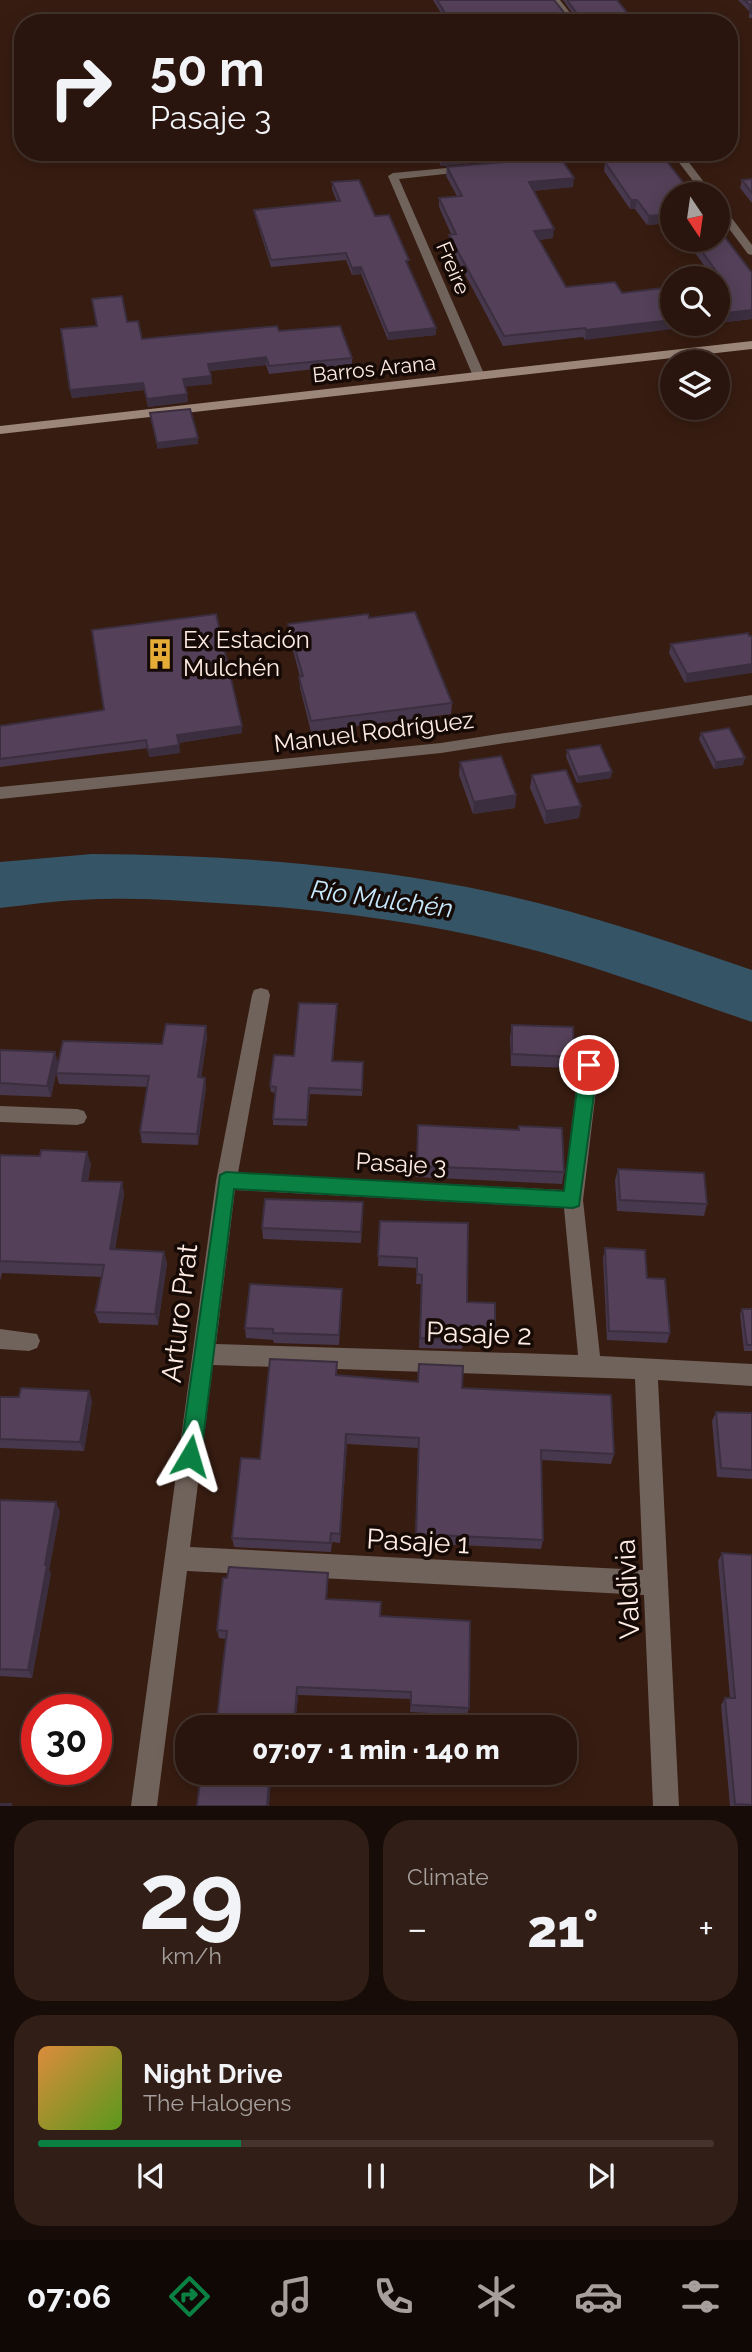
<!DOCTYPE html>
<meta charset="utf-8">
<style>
:root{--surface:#29150d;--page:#311e16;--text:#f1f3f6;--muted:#a59f9d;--line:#45342e;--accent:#0b8043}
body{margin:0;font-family:Raleway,sans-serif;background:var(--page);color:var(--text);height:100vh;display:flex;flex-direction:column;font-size:26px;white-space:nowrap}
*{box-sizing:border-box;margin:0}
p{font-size:23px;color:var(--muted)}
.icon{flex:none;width:38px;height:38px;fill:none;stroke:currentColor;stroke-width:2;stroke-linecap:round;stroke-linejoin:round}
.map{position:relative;height:1806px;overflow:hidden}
.drawer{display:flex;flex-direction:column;gap:14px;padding:14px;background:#170c07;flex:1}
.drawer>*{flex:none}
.guide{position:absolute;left:14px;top:14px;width:724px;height:147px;border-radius:28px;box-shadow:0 4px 18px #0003,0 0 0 2px var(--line);background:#29150d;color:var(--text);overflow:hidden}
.needle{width:46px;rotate:167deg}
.buttons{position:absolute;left:660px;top:182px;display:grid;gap:14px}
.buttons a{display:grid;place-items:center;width:70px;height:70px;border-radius:50%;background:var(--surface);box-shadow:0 4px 18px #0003,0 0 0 2px var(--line);font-size:35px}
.speed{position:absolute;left:21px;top:1694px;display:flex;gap:14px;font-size:35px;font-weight:700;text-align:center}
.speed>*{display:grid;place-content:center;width:91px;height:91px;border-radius:50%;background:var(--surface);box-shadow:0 4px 18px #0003,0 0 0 2px var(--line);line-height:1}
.speed .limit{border:10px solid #d22;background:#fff;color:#111}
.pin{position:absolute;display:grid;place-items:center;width:60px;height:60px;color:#fff;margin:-30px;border:4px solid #fff;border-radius:50%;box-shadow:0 2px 7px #0007}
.me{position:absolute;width:77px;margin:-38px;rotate:7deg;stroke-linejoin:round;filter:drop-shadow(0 0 5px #0008)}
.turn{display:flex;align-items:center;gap:24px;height:147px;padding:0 21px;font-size:32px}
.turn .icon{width:91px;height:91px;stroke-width:2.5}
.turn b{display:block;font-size:49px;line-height:60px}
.big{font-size:52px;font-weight:800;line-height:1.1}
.drawer .card{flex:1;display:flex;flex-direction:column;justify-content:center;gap:10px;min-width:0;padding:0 24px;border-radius:28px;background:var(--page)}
.drawer .dial{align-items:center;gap:0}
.dial b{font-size:91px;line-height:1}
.song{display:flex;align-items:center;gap:21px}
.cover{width:84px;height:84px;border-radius:10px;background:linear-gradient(135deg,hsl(30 70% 55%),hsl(90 70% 35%))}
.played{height:7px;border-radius:4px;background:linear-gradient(90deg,var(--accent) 30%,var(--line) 30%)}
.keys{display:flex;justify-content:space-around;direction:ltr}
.heat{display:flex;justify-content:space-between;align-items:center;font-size:38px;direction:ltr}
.drawer .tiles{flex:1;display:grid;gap:14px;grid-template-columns:1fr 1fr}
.card:last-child{grid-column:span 2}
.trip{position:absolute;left:175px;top:1715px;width:402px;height:70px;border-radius:28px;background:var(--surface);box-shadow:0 4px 18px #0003,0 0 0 2px var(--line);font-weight:800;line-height:70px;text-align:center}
.dock{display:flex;height:112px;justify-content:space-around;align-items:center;background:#100805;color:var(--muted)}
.dock .icon{width:49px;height:49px}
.dock .current{color:var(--accent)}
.dock b{font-size:32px;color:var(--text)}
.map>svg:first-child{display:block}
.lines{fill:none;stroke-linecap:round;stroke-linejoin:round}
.river{fill:#355466;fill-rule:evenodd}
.street{fill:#70635b;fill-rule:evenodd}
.secondary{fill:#9b8679;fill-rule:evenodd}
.wall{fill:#48384d}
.shaded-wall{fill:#3b2e3e}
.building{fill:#544159;stroke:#3b2e3e;stroke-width:2}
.route{fill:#0b8043;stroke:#07532c;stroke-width:2}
.labels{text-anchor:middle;stroke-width:7;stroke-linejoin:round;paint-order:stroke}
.far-street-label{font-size:21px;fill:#feebe3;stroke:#160a06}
.poi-label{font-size:24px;fill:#feebe3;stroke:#160a06;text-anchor:start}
.street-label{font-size:24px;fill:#feebe3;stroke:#160a06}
.water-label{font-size:26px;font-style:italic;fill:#c6e9fe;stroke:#160a06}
.near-street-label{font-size:28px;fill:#feebe3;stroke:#160a06}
</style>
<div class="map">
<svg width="752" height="1806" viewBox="0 0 752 1806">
<rect width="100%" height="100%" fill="#371c11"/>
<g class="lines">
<path class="river" d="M92,854C218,855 343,863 467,887C564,906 659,938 752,970V1022C682,998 612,972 541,952C435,923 326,909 217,903C171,900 125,897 79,900C53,901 26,905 0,908V862Z"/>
<g class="street">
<path d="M552,0H560L578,23H569Z"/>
<path d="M613,152H653L648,155L542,165L537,162L542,159Z"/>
<path d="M671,152H681L713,194H703Z"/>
<path d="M468,166L472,167V171L399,179L485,376L479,380L473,376L388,176L393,173Z"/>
<path d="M718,204L722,205L752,245V255L748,254L718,214Z"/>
<path d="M752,695V705L441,753L0,799V787L441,743Z"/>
<path d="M261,988L268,990L270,995L238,1173L564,1190L579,1065L582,1059L589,1057L596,1059L599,1065L583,1200L600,1356L752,1364V1386L658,1380L679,1806H653L644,1595L187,1571L157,1806H131L216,1181L252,995L254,990ZM235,1190L564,1208L578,1355L216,1344ZM213,1365L635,1379L643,1570L190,1547Z"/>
<path d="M0,1106L77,1109L84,1111L87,1117L84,1123L77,1125L0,1122Z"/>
<path d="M0,1329L37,1334L40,1341L37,1348L29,1351L0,1349Z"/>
</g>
<path class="secondary" d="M752,341V349L0,434V426Z"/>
</g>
<g class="wall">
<path d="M433,0H554L569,19V23H447Z"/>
<path d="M563,0H617L629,20L600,23H579Z"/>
<path d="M738,0H752V18H749V11Z"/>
<path d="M434,152H553V155L441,166Z"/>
<path d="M605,162L672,194V223L647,225L635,209H630L604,171Z"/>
<path d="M447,167L573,187L533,191L553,238L539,240L566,287L615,282L585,340L583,337L503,346L449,244V235L451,234L439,207V198L457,196L446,176Z"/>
<path d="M752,179V203L740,188L742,180Z"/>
<path d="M332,182L375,216L409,266L436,335L388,340L361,274L352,275L346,260L271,267L255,216L254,210L337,202L332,189Z"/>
<path d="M686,240H718L752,319L718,323V278H713Z"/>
<path d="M127,322L142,339L279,331L352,358V365L269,374L266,365L210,371L212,384L185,386L188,402L148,407L144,390L72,398L70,390Z"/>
<path d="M369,618L452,703L451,714L311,732L300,688L299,677H300L289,635L288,624Z"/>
<path d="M749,636L685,683L669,653L671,644Z"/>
<path d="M0,726L242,733L178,743L180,753L149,757L148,748L0,767Z"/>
<path d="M701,733L743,765L714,769L699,739Z"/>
<path d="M567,750L611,778L577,783L566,757Z"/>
<path d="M460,762L516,795L515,808L473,814L459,775Z"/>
<path d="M532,775L581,806L579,818L545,824L530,788Z"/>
<path d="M337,1010L333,1061L363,1062L362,1096L310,1094L307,1126L273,1125V1119L276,1093L271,1092L270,1086L294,1056Z"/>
<path d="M512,1025L574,1057L572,1068L511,1066L510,1037Z"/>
<path d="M206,1026L207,1037L201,1078H205L206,1088L198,1145L142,1143L140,1132L148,1087L59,1084L56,1073L162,1044Z"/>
<path d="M0,1050L55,1052L58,1064L51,1097L0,1095Z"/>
<path d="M418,1125L564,1172L562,1184L416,1177Z"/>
<path d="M0,1155L91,1164L88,1181L122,1182L124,1194L115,1250L164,1252L167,1264L158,1325L99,1323L95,1312L102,1277L2,1273L0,1281Z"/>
<path d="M618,1169L707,1204L704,1216L617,1211L615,1180Z"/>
<path d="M363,1213L361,1243L263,1239L262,1228Z"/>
<path d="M380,1221L467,1302L495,1336L494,1346L463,1344L462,1349L419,1348L421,1284H416L417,1268L378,1266Z"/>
<path d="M605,1248L647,1278L670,1333L667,1343L607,1340L603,1258Z"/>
<path d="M342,1299L339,1345L274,1343L273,1340L246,1338L245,1328Z"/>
<path d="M742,1309H752V1351H744L740,1314Z"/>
<path d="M337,1375L462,1388L614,1454L611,1464L541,1460L543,1540L541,1549L415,1543L418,1448L347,1444L340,1543L332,1542L331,1552L234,1547L232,1538L260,1459Z"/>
<path d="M89,1391L92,1401L84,1451L0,1448V1397H19Z"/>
<path d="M716,1412L752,1413V1479L717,1477L712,1421Z"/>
<path d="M0,1500L60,1511L49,1570L51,1573L32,1678L0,1676Z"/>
<path d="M722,1553L752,1555V1806H730L721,1705L725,1698H730L718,1561Z"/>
<path d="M328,1573L327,1599L380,1616L469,1708L467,1715L410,1712L411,1699L298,1695L295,1727H216L226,1639L219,1638L217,1630Z"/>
</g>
<g class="shaded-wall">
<path d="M629,15V20L600,23H580L581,19Z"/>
<path d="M569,19V23H525Z"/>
<path d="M523,152H553V155L441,166V160Z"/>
<path d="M574,178L573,187L528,191L529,182Z"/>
<path d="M631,200H637L635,209H630Z"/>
<path d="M672,214V223L647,225L649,216Z"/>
<path d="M554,229L553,238L534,240V231Z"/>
<path d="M361,267V274L352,275V268Z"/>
<path d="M752,310V319L718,323V314Z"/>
<path d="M672,320V324H714L585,340L586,330Z"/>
<path d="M436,328V335L388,340V333Z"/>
<path d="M266,357V365L209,371L208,364Z"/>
<path d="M211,376L212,384L184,387L183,379Z"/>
<path d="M143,383L144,390L72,398L70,390Z"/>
<path d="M187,394L188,402L148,407L147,399Z"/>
<path d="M198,438V444L157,449V443Z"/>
<path d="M752,664V673L685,683L687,674Z"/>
<path d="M242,726V733L178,743L177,735Z"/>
<path d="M179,745L180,753L149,757L148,750Z"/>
<path d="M745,758L743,765L714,769L716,762Z"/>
<path d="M612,772L611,778L577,783L578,777Z"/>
<path d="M516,795L515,808L473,814L474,802Z"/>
<path d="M581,806L579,818L545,824L546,811Z"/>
<path d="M206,1026L207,1037L200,1088L198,1077Z"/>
<path d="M55,1052L58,1064L51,1097L47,1086Z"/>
<path d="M205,1078L206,1088L198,1145L197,1134Z"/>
<path d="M87,1152L91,1164L85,1193L82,1181Z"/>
<path d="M122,1182L124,1194L113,1261L110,1249Z"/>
<path d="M164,1252L167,1264L158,1325L155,1314Z"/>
<path d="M342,1289V1299L339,1345V1335Z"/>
<path d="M89,1391L92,1401L84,1451L80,1442Z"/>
<path d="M346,1434L347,1444L340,1543V1534Z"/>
<path d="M56,1502L60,1511L49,1570L51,1573L32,1678L28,1670Z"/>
<path d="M297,1687L298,1695L295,1727H294Z"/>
<path d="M270,1773H272L269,1806H267Z"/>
</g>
<g class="building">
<path d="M437,0H554L569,19L525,23H451Z"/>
<path d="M567,0H617L629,15L581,19Z"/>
<path d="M744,0H752V13H750V5Z"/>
<path d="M437,152H523L441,160Z"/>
<path d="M662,155L692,194H672V214L649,216L637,200H631L605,162L658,157Z"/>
<path d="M560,157L574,178L529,182L554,229L534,231L566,287L615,282L622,293L672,287V320L586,330L585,328L504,336L449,235L456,234L439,198L462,196L447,167Z"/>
<path d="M752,179V193L742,180Z"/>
<path d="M359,180L375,216L389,215L409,260L406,261L436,328L388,333L361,267L352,268L346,253L271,260L254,210L340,201L332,182Z"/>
<path d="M718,228L752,273V310L718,314V281H723L694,240H718Z"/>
<path d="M122,296L127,322L138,321L142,339L277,326L279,331L340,326L352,358L269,366L266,357L208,364L211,376L183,379L187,394L147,399L143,383L70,390L61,329L97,326L92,299Z"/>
<path d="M190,409L198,438L157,443L150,413Z"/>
<path d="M415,612L452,703L311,721L299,677L303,676L288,624L368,614L369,618Z"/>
<path d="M216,614L242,726L177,735L179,745L148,750L146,740L0,759V726L104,710L92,630Z"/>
<path d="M748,633L749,636H752V664L687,674L671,644Z"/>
<path d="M729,728L745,758L716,762L701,733Z"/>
<path d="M600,745L612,772L578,777L567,750Z"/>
<path d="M501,756L516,795L474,802L460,762Z"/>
<path d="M566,770L581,806L546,811L532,775Z"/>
<path d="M299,1003L337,1004L332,1061L363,1062L362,1090L309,1088L307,1120L273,1119L276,1087L270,1086L274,1055L294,1056Z"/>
<path d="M166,1024L206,1026L198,1077L205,1078L197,1134L140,1132L149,1076L56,1073L63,1041L162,1044Z"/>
<path d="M512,1025L573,1027L574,1057L512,1054Z"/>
<path d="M0,1050L55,1052L47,1086L0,1083Z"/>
<path d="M418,1125L519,1130V1126L562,1128L564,1172L417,1166Z"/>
<path d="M41,1150L87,1152L82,1181L122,1182L110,1249L164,1252L155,1314L95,1312L104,1265L0,1261V1155L40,1156Z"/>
<path d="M618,1169L704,1173L707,1204L620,1200Z"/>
<path d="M265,1199L363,1202L361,1232L262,1228Z"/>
<path d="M380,1221L468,1223L467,1302L495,1303V1336L463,1335V1339L420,1338L422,1275L417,1274V1258L378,1256Z"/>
<path d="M605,1248L645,1250L647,1278L665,1279L670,1333L609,1331Z"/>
<path d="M250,1284L342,1289L339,1335L273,1333V1329L245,1328Z"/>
<path d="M742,1309H752V1345H747Z"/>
<path d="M270,1359L337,1362L336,1375L418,1382L419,1364L463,1366L462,1388L611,1395L614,1454L541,1450L543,1540L416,1534L419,1438L346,1434L340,1534L331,1533L330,1543L232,1538L241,1458L260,1459Z"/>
<path d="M21,1388L89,1391L80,1442L0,1439V1397H19Z"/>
<path d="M716,1412L752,1413V1470L721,1468Z"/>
<path d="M0,1500L56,1502L45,1565H47L28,1670L0,1669Z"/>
<path d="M722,1553L752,1555V1805L735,1804L725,1698H735Z"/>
<path d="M229,1567L328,1573L326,1599L381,1602L380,1616L470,1621L469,1708L411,1705V1692L297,1687L294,1727H216L227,1631L217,1630L223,1578H227Z"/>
<path d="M201,1773H270L267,1806H197Z"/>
<rect x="0" y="1804" width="11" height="2"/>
</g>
<path class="route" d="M589,1058L595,1060L598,1065L579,1206L573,1208L234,1189L201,1456L197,1463L190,1466L183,1463L180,1456L220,1175L226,1172L564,1191L580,1065L583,1060Z"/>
<defs>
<symbol id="building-bare" viewBox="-9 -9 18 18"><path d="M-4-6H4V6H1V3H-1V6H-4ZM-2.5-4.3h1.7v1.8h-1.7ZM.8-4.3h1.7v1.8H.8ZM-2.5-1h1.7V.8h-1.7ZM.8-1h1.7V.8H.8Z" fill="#e6ad36" stroke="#160a06" stroke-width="2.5" paint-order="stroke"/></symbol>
</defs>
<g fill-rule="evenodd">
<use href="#building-bare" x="138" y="632" width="44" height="44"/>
</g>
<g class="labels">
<g class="far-street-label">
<text transform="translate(453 268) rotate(67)" y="7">Freire</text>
<text transform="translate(374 369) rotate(-6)" y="7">Barros Arana</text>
</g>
<g class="poi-label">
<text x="183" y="648">Ex Estación<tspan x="183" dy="28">Mulchén</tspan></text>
</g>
<g class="street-label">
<text transform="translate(374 732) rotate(-7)" y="8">Manuel Rodríguez</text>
<text transform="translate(401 1164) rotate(3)" y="8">Pasaje 3</text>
</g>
<g class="water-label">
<text transform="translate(382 899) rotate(8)" y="9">Río Mulchén</text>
</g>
<g class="near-street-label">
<text transform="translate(179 1313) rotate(-83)" y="10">Arturo Prat</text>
<text transform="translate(479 1333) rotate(2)" y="10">Pasaje 2</text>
<text transform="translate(418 1541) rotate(3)" y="10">Pasaje 1</text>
<text transform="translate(627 1589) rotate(-93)" y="10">Valdivia</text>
</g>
</g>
</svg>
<div class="buttons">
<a><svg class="needle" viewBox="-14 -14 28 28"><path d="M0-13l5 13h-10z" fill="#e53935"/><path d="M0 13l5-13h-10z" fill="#a59f9d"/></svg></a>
<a><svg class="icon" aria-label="search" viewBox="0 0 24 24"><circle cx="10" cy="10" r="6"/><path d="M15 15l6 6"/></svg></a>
<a><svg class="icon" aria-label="layers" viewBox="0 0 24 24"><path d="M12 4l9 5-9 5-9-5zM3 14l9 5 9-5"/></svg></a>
</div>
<div class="speed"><div class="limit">30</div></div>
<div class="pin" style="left:589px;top:1065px;background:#d93025"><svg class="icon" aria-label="arrive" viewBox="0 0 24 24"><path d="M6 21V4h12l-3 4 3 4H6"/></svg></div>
<svg class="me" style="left:190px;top:1456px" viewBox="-20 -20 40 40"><path d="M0-17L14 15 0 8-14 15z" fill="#0b8043" stroke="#fff" stroke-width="4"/></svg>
<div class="trip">07:07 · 1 min · 140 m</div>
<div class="guide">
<div class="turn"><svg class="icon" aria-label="right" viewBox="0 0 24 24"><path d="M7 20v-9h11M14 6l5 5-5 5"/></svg><div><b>50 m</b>Pasaje 3</div></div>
</div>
</div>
<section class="drawer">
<div class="tiles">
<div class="card dial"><b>29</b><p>km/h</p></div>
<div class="card"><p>Climate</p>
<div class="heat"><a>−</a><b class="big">21°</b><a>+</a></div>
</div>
<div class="card">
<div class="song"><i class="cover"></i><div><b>Night Drive</b><p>The Halogens</p></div></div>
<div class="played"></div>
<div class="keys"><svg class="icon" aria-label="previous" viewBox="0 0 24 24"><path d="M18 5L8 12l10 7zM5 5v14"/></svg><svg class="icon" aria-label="pause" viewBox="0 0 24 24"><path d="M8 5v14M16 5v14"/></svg><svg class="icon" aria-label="next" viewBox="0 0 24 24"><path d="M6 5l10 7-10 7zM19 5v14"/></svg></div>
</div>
</div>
</section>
<nav class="dock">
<b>07:06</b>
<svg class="icon current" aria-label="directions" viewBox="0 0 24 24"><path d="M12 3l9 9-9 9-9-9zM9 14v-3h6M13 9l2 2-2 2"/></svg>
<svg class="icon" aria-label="music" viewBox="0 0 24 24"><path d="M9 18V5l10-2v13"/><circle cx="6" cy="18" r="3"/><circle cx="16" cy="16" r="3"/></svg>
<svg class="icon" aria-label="phone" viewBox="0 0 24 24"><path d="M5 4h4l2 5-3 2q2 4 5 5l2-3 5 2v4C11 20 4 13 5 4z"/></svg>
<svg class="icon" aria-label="climate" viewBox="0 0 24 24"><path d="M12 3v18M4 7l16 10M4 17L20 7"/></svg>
<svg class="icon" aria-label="car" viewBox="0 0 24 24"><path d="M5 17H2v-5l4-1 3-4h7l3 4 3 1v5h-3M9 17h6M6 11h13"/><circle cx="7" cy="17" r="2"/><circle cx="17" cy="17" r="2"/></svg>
<svg class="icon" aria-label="filters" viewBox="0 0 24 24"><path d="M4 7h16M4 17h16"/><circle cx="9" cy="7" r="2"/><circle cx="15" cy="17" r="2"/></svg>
</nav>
